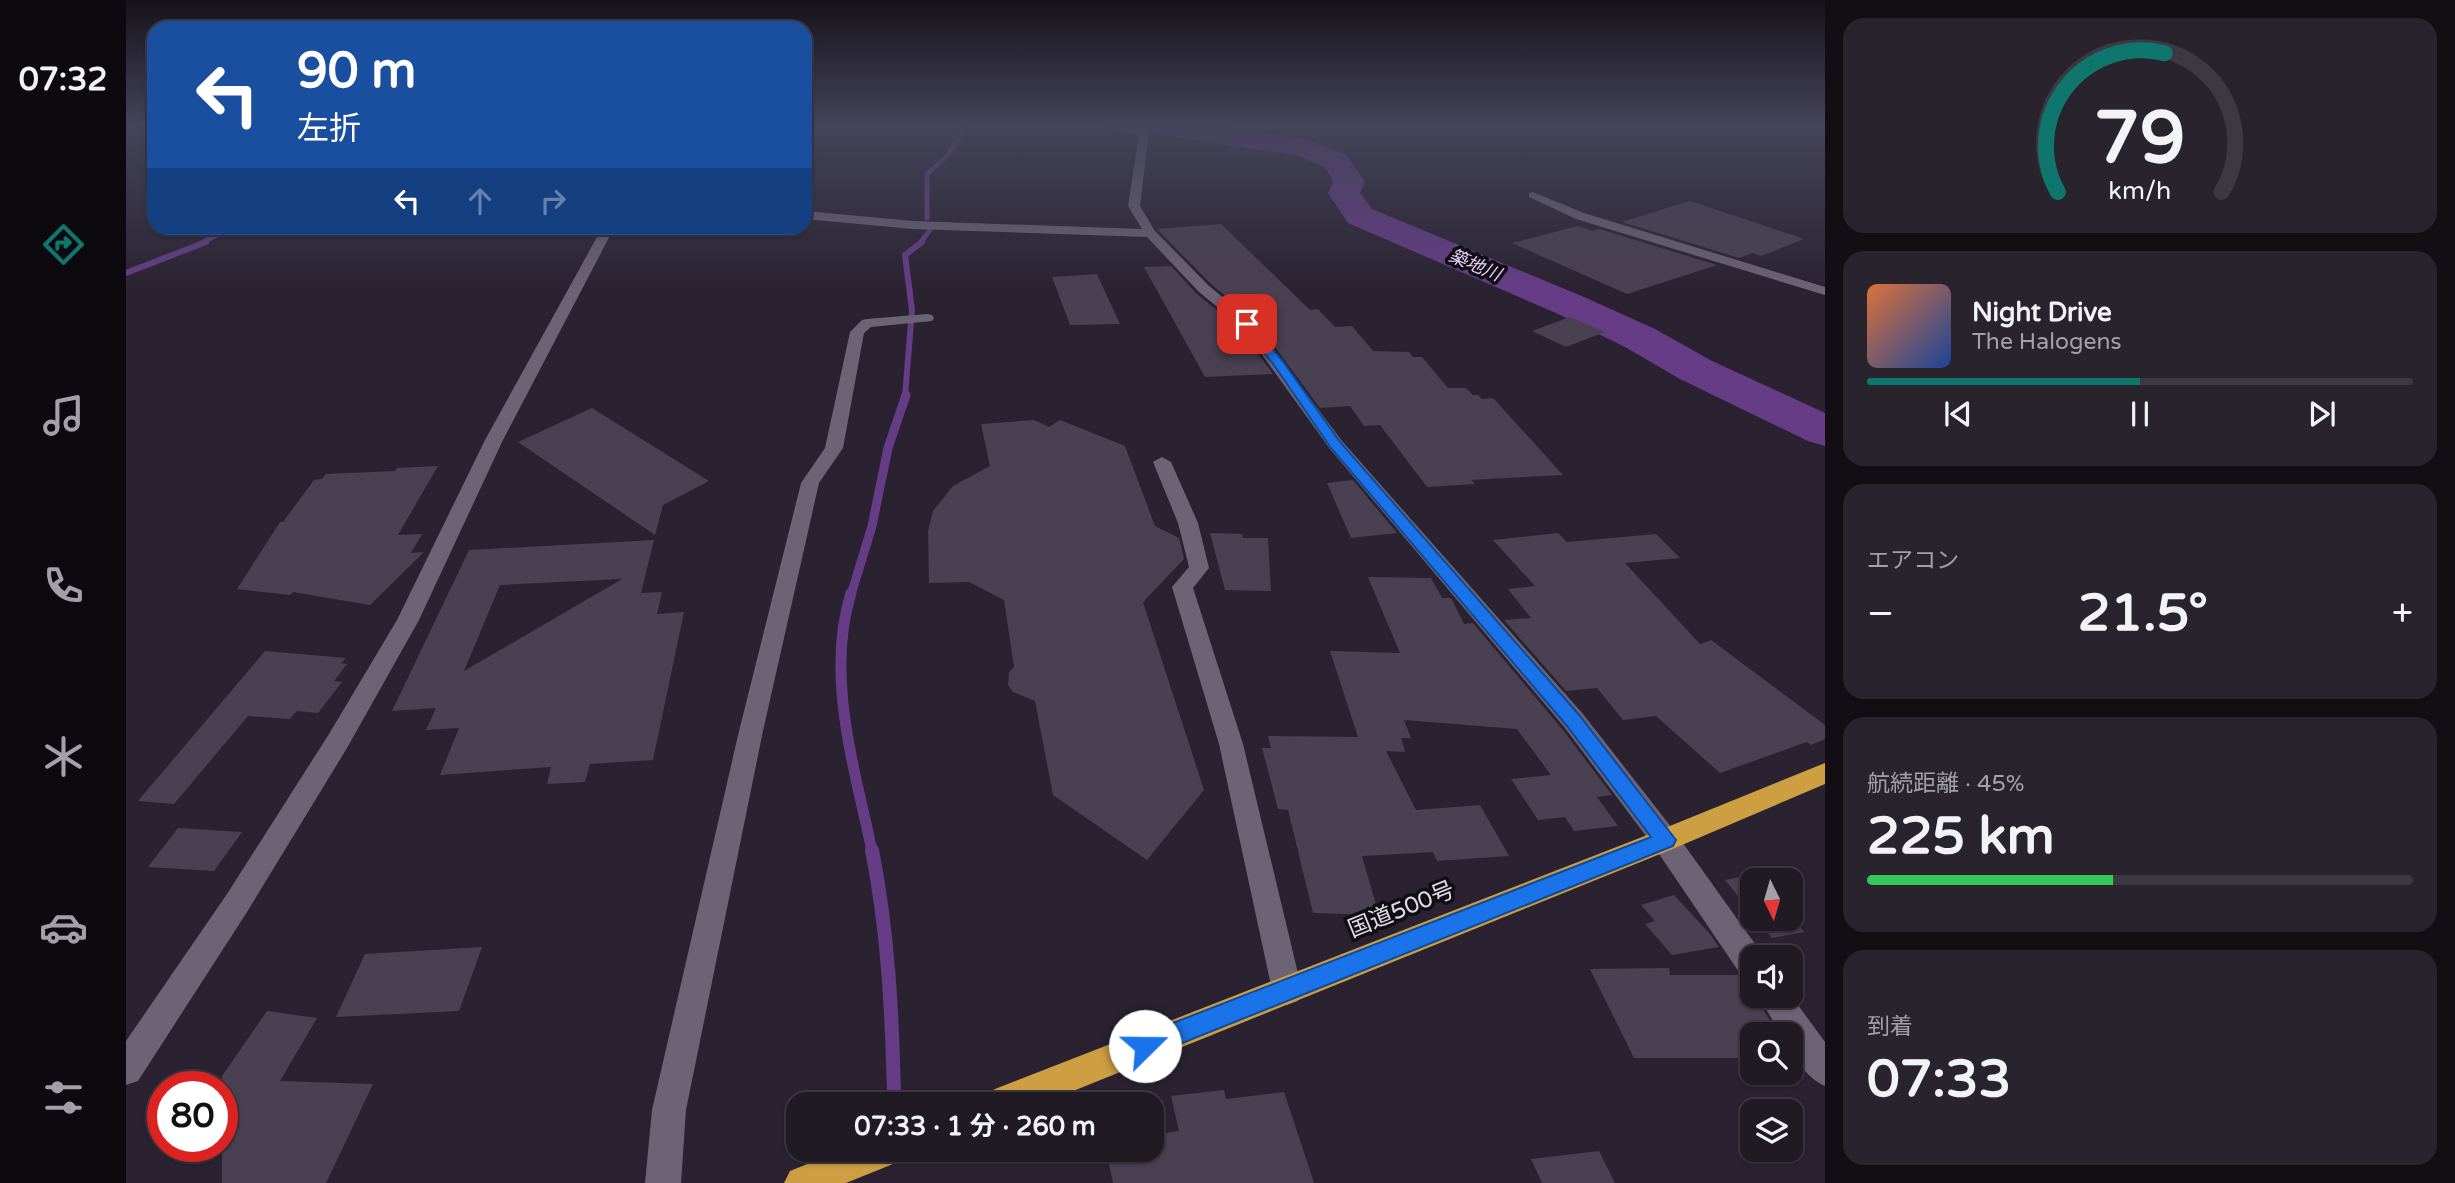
<!DOCTYPE html>
<html lang="ja">
<meta charset="utf-8">
<style>
:root{--surface:#201a25;--page:#28232d;--text:#f1f3f6;--muted:#a2a1a7;--line:#3d3842;--accent:#0f766e}
body{margin:0;font-family:"Varela Round","Noto Sans JP",sans-serif;background:var(--page);color:var(--text);height:100vh;display:flex;flex-direction:column;font-size:26px;white-space:nowrap}
*{box-sizing:border-box;margin:0}
p{font-size:23px;color:var(--muted)}
.icon{flex:none;width:38px;height:38px;fill:none;stroke:currentColor;stroke-width:2;stroke-linecap:round;stroke-linejoin:round}
.map{position:relative;flex:1;overflow:hidden}
.details{display:flex;flex-direction:column;gap:18px;padding:18px;background:#120e14;width:630px}
.details>*{flex:none}
.guide{position:absolute;left:21px;top:21px;width:665px;height:214px;border-radius:21px;box-shadow:0 2px 5px #0004,0 0 0 2px var(--line);background:#1a4fa0;color:#fff;overflow:hidden}
.needle{width:46px;rotate:175deg}
.controls{position:absolute;left:1614px;top:868px;display:grid;gap:14px}
.controls a{display:grid;place-items:center;width:63px;height:63px;border-radius:14px;background:var(--surface);box-shadow:0 2px 5px #0004,0 0 0 2px var(--line);font-size:35px}
.speed{position:absolute;left:21px;top:1071px;display:flex;gap:14px;font-size:35px;font-weight:700;text-align:center}
.speed>*{display:grid;place-content:center;width:91px;height:91px;border-radius:50%;background:var(--surface);box-shadow:0 2px 5px #0004,0 0 0 2px var(--line);line-height:1}
.speed .limit{border:10px solid #d22;background:#fff;color:#111}
.pin{position:absolute;display:grid;place-items:center;width:60px;height:60px;color:#fff;margin:-30px;border-radius:14px;box-shadow:0 4px 10px #0006}
.me{position:absolute;width:77px;margin:-38px;rotate:68deg;stroke-linejoin:round;filter:drop-shadow(0 0 5px #0008)}
.turn{display:flex;align-items:center;gap:24px;height:147px;padding:0 35px;font-size:32px}
.turn .icon{width:91px;height:91px;stroke-width:2.5}
.turn b{display:block;font-size:49px;line-height:60px}
.lanes{display:flex;align-items:center;height:66px;padding:0 35px;background:#0003;justify-content:center;gap:35px;direction:ltr}
.lanes .off{opacity:.35}
.big{font-size:52px;font-weight:700;line-height:1.1}
.details .tile{flex:1;display:flex;flex-direction:column;justify-content:center;gap:10px;min-width:0;padding:0 24px;border-radius:21px;background:var(--page)}
.details .dial{align-items:center;gap:0}
.dial svg{height:182px;overflow:visible;fill:none;stroke:var(--line);stroke-width:7;stroke-linecap:round;text-anchor:middle}
.dial text{fill:var(--text);stroke:none}
.song{display:flex;align-items:center;gap:21px}
.cover{width:84px;height:84px;border-radius:10px;background:linear-gradient(135deg,hsl(20 70% 55%),hsl(220 70% 35%))}
.played{height:7px;border-radius:4px;background:linear-gradient(90deg,var(--accent) 50%,var(--line) 50%)}
.keys{display:flex;justify-content:space-around;direction:ltr}
.heat{display:flex;justify-content:space-between;align-items:center;font-size:38px;direction:ltr}
.charge{height:10px;border-radius:5px;background:linear-gradient(90deg,#34c759 45%,var(--line) 0)}
.trip{position:absolute;left:660px;top:1092px;width:378px;height:70px;border-radius:21px;background:var(--surface);box-shadow:0 2px 5px #0004,0 0 0 2px var(--line);font-weight:700;line-height:70px;text-align:center}
main{display:flex;flex:1;min-height:0}
.menu{display:flex;flex-direction:column;width:126px;justify-content:space-around;align-items:center;background:#0d0a0f;color:var(--muted)}
.menu .icon{width:49px;height:49px}
.menu .on{color:var(--accent)}
.menu b{font-size:32px;color:var(--text)}
.map>svg:first-child{display:block}
.lines{fill:none;stroke-linecap:round;stroke-linejoin:round}
.stream-far4{stroke:#673c87;stroke-width:5}
.stream-far3{stroke:#673c87;stroke-width:6}
.stream-far2{stroke:#673c87;stroke-width:9}
.stream-far1{stroke:#673c87;stroke-width:11}
.stream{stroke:#673c87;stroke-width:14}
.river{fill:#673c87;fill-rule:evenodd}
.building{fill:#494051;fill-rule:evenodd}
.street{fill:#6c6374;fill-rule:evenodd}
.highway{fill:#cd9e42;fill-rule:evenodd}
.route{fill:#1a73e8;stroke:#114b97;stroke-width:2}
.labels{text-anchor:middle;stroke-width:7;stroke-linejoin:round;paint-order:stroke}
.far-water-label{font-size:18px;font-style:italic;fill:#e8d2fc;stroke:#100d14}
.near-street-label{font-size:23px;fill:#e0dbe5;stroke:#100d14}
</style>
<main>
<nav class="menu">
<b>07:32</b>
<svg class="icon on" aria-label="directions" viewBox="0 0 24 24"><path d="M12 3l9 9-9 9-9-9zM9 14v-3h6M13 9l2 2-2 2"/></svg>
<svg class="icon" aria-label="music" viewBox="0 0 24 24"><path d="M9 18V5l10-2v13"/><circle cx="6" cy="18" r="3"/><circle cx="16" cy="16" r="3"/></svg>
<svg class="icon" aria-label="phone" viewBox="0 0 24 24"><path d="M5 4h4l2 5-3 2q2 4 5 5l2-3 5 2v4C11 20 4 13 5 4z"/></svg>
<svg class="icon" aria-label="climate" viewBox="0 0 24 24"><path d="M12 3v18M4 7l16 10M4 17L20 7"/></svg>
<svg class="icon" aria-label="car" viewBox="0 0 24 24"><path d="M5 17H2v-5l4-1 3-4h7l3 4 3 1v5h-3M9 17h6M6 11h13"/><circle cx="7" cy="17" r="2"/><circle cx="17" cy="17" r="2"/></svg>
<svg class="icon" aria-label="filters" viewBox="0 0 24 24"><path d="M4 7h16M4 17h16"/><circle cx="9" cy="7" r="2"/><circle cx="15" cy="17" r="2"/></svg>
</nav>
<div class="map">
<svg width="1699" height="1183" viewBox="0 0 1699 1183">
<rect width="100%" height="100%" fill="#2a2231"/>
<g class="lines">
<g class="stream-far4">
<path d="M801,218V174L821,156L842,124"/>
<path d="M75,243L105,228"/>
<path d="M794,243L804,230"/>
</g>
<g class="stream-far3">
<path d="M0,273L80,242"/>
<path d="M779,396L786,310L779,255L796,242"/>
</g>
<path class="stream-far2" d="M725,595L746,526L762,448L780,395"/>
<path class="stream-far1" d="M725,593C699,676 729,769 746,851"/>
<path class="stream" d="M746,850C762,931 766,1012 768,1095"/>
<path class="river" d="M1003,124H1077L1176,138L1221,155L1239,182L1234,193L1246,209L1458,297L1529,329L1586,361L1699,413V446L1682,441L1554,379L1499,347L1430,313L1222,223L1202,193L1207,182L1199,167L1170,155L1017,132L1007,130Z"/>
</g>
<g class="building">
<path d="M1564,201L1678,239L1635,256L1627,253L1613,258L1496,222Z"/>
<path d="M1095,224L1184,310L1192,309L1209,327L1226,326L1247,351L1283,352L1287,357H1296L1322,388H1340L1347,395H1352L1356,399L1367,398L1437,475L1345,480L1349,484L1301,487L1254,425L1238,426L1224,406L1194,408L1128,319L1085,284L1031,229Z"/>
<path d="M1452,226L1466,231L1473,229L1591,265L1501,294L1386,243Z"/>
<path d="M1045,266L1071,294L1114,329L1147,374L1079,377L1018,267Z"/>
<path d="M971,274L994,324L944,325L926,277Z"/>
<path d="M1444,317L1479,332L1440,347L1406,331Z"/>
<path d="M466,408L583,481L537,505L529,535L392,442Z"/>
<path d="M908,420L923,427L934,420L999,446L1029,526L1053,538L1058,559L1017,602L1078,790L1021,860L927,795L909,701L887,692L882,685L883,672L888,667L878,600L843,582L803,583L802,531L807,511L827,486L864,466L855,424Z"/>
<path d="M312,466L272,535L296,534L285,553L298,552L244,605L167,592L164,595L111,589L154,522H157L188,480L196,479L200,474L269,471L271,468Z"/>
<path d="M1227,480L1271,533L1225,538L1201,483Z"/>
<path d="M1084,533L1116,534L1117,538H1142L1145,591L1099,590Z"/>
<path d="M1432,533L1441,542L1530,534L1554,558L1499,563L1574,644L1585,640L1699,725V739L1685,745L1681,742L1594,773L1530,716L1497,720L1471,688L1440,691L1378,620L1405,618L1382,589L1409,586L1367,540Z"/>
<path d="M528,540L515,593L536,592L531,614L558,612L527,760L464,764L459,782L421,784L425,767L314,775L333,728L300,730L310,708L266,711L343,550ZM496,579L338,671L374,585Z"/>
<path d="M1242,577L1305,578L1316,598H1325L1338,624L1347,623L1437,730L1486,795L1471,797L1492,826L1448,831L1439,817L1412,820L1385,779L1425,775L1391,729L1278,720L1285,738H1275L1279,752L1260,751L1290,810L1354,805L1383,856L1311,861L1307,852L1236,856L1253,915L1187,913L1162,810L1152,809L1136,748H1145L1142,736L1232,737L1204,651L1274,653Z"/>
<path d="M139,651L220,658L215,663L221,664L208,681L216,682L192,713L171,711L164,719L122,716L48,804L12,801Z"/>
<path d="M52,828L116,832L88,871L22,867Z"/>
<path d="M1629,874L1634,880H1626V913L1599,880Z"/>
<path d="M1548,895L1584,934L1593,947L1546,955L1519,924L1529,921L1515,905Z"/>
<path d="M1664,915L1678,932L1646,938L1631,919H1664Z"/>
<path d="M356,947L333,1011L210,1017L239,954Z"/>
<path d="M1543,968L1544,975H1612L1621,981L1626,988V996H1629L1652,1034H1626V1058H1508L1464,969Z"/>
<path d="M141,1011L191,1018L154,1081L247,1084L200,1183H96V1076Z"/>
<path d="M1098,1090L1100,1099L1158,1092L1188,1183H987L980,1150H1026V1135L1053,1131L1045,1096Z"/>
<path d="M1473,1151L1489,1183H1416L1405,1159Z"/>
</g>
<g class="lines">
<g class="street">
<path d="M961,124L1014,128V124H1024L1014,206L1029,231L1083,286L1126,321L1216,441L1457,714L1549,832L1637,955L1638,957H1626V980L1615,975L1529,848L1439,728L1204,449L1116,327L1073,292L1021,237L787,229L679,219V211L787,221L1016,229L1002,206L1013,134Z"/>
<path d="M1407,192L1458,213L1699,287V295L1450,219L1403,197V193Z"/>
<path d="M476,228H488L377,440L293,620L221,748L121,912L12,1081L0,1085V1041L101,894L203,734L271,620L359,440Z"/>
<path d="M801,314L806,315L808,318L806,321L745,327L738,333L717,448L693,483L637,731L560,1110L555,1183H519L526,1110L613,731L675,483L699,448L724,332L736,320L741,319Z"/>
<path d="M1036,457L1045,462L1072,523L1083,568L1067,588L1117,744L1176,990L1172,1001L1161,1005L1150,1001L1146,990L1093,744L1046,587L1063,567L1052,523L1027,462Z"/>
<path d="M1664,994L1699,1042V1086C1680,1078 1664,1054 1664,1034H1655L1632,996Z"/>
</g>
<g class="highway">
<path d="M1699,763V784L1549,848L915,1104H857L862,1092L874,1087L1529,832Z"/>
<path d="M716,1150H777L772,1162L720,1183H658L664,1171Z"/>
</g>
</g>
<linearGradient id="sky" x2="0" y2="1"><stop stop-color="#17131b"/><stop offset="0.43" stop-color="#44445a"/><stop offset="1" stop-color="#44445a" stop-opacity="0"/></linearGradient>
<rect width="1699" height="290" fill="url(#sky)"/>
<path class="route" d="M1121,321L1125,322L1158,363L1214,442L1454,716L1550,840L1547,846L1019,1058L1011,1055L1007,1046L1011,1037L1525,837L1441,726L1205,448L1150,368L1116,324Z"/>
<g class="labels">
<g class="far-water-label">
<text transform="translate(1349 265) rotate(23)" y="6">築地川</text>
</g>
<g class="near-street-label">
<text transform="translate(1275 909) rotate(-22)" y="8">国道500号</text>
</g>
</g>
</svg>
<div class="controls">
<a><svg class="needle" viewBox="-14 -14 28 28"><path d="M0-13l5 13h-10z" fill="#e53935"/><path d="M0 13l5-13h-10z" fill="#a2a1a7"/></svg></a>
<a><svg class="icon" aria-label="sound" viewBox="0 0 24 24"><path d="M4 9h4l5-4v14l-5-4H4zM17 9q2 3 0 6"/></svg></a>
<a><svg class="icon" aria-label="search" viewBox="0 0 24 24"><circle cx="10" cy="10" r="6"/><path d="M15 15l6 6"/></svg></a>
<a><svg class="icon" aria-label="layers" viewBox="0 0 24 24"><path d="M12 4l9 5-9 5-9-5zM3 14l9 5 9-5"/></svg></a>
</div>
<div class="speed"><div class="limit">80</div></div>
<div class="pin" style="left:1121px;top:324px;background:#d93025"><svg class="icon" aria-label="arrive" viewBox="0 0 24 24"><path d="M6 21V4h12l-3 4 3 4H6"/></svg></div>
<svg class="me" style="left:1019px;top:1046px" viewBox="-20 -20 40 40"><circle r="19" fill="#fff"/><path d="M0-13L10 11 0 6-10 11z" fill="#1a73e8"/></svg>
<div class="trip">07:33 · 1 分 · 260 m</div>
<div class="guide">
<div class="turn"><svg class="icon" aria-label="left" viewBox="0 0 24 24"><path d="M17 20v-9H6M10 6l-5 5 5 5"/></svg><div><b>90 m</b>左折</div></div>
<div class="lanes"><svg class="icon" aria-label="left" viewBox="0 0 24 24"><path d="M17 20v-9H6M10 6l-5 5 5 5"/></svg><svg class="icon off" aria-label="ahead" viewBox="0 0 24 24"><path d="M12 20V5M6 11l6-6 6 6"/></svg><svg class="icon off" aria-label="right" viewBox="0 0 24 24"><path d="M7 20v-9h11M14 6l5 5-5 5"/></svg></div>
</div>
</div>
<section class="details">
<div class="tile dial"><svg viewBox="0 0 100 80">
<path d="M14 69A42 42 0 1 1 86 69"/>
<path d="M14 69A42 42 0 0 1 61 8" stroke="#0f766e"/>
<text x="50" y="56" font-size="32" font-weight="700">79</text>
<text x="50" y="72" font-size="11">km/h</text>
</svg></div>
<div class="tile">
<div class="song"><i class="cover"></i><div><b>Night Drive</b><p>The Halogens</p></div></div>
<div class="played"></div>
<div class="keys"><svg class="icon" aria-label="previous" viewBox="0 0 24 24"><path d="M18 5L8 12l10 7zM5 5v14"/></svg><svg class="icon" aria-label="pause" viewBox="0 0 24 24"><path d="M8 5v14M16 5v14"/></svg><svg class="icon" aria-label="next" viewBox="0 0 24 24"><path d="M6 5l10 7-10 7zM19 5v14"/></svg></div>
</div>
<div class="tile"><p>エアコン</p>
<div class="heat"><a>−</a><b class="big">21.5°</b><a>+</a></div>
</div>
<div class="tile"><p>航続距離 · 45%</p><b class="big">225 km</b><div class="charge"></div></div>
<div class="tile"><p>到着</p><b class="big">07:33</b></div>
</section>
</main>
